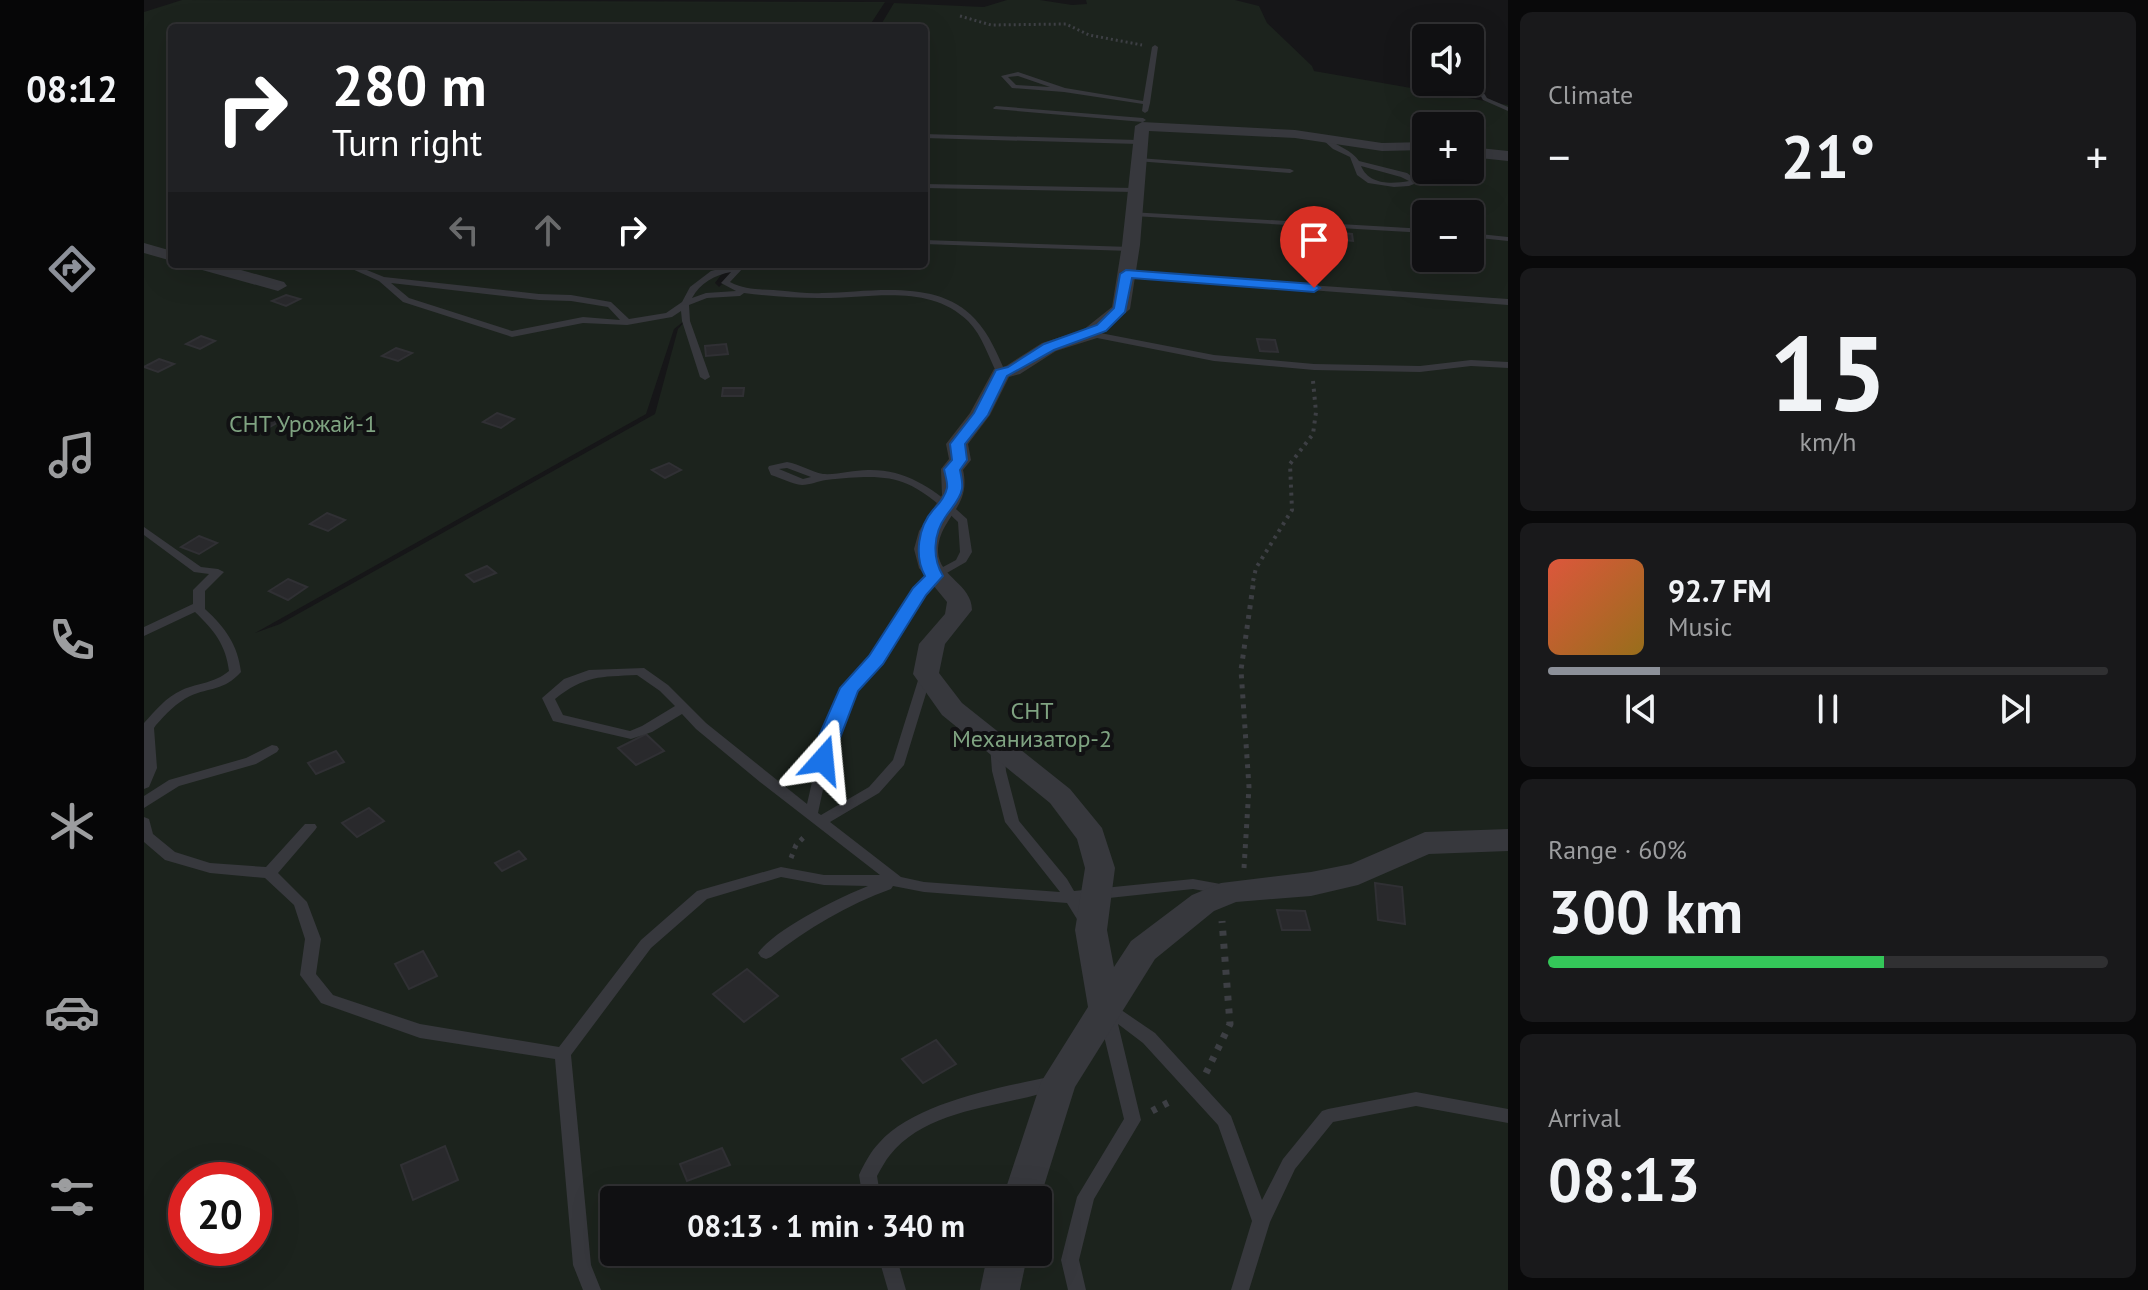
<!DOCTYPE html>
<meta charset="utf-8">
<style>
:root{--surface:#101012;--page:#19191b;--text:#f1f3f6;--muted:#9c9d9f;--line:#303032;--accent:#8c9099}
body{margin:0;font-family:"PT Sans",sans-serif;background:var(--page);color:var(--text);height:100vh;display:flex;flex-direction:column;font-size:30px;white-space:nowrap}
*{box-sizing:border-box;margin:0}
p{font-size:26px;color:var(--muted)}
.icon{flex:none;width:44px;height:44px;fill:none;stroke:currentColor;stroke-width:2;stroke-linecap:round;stroke-linejoin:round}
.map{position:relative;flex:1;overflow:hidden}
.sheet{display:flex;flex-direction:column;gap:12px;padding:12px;background:#09090a;width:640px}
.sheet>*{flex:none}
.top-card{position:absolute;left:24px;top:24px;width:760px;height:244px;border-radius:8px;box-shadow:0 8px 32px #0002,0 0 0 2px var(--line);background:#202124;color:#fff;overflow:hidden}
.buttons{position:absolute;left:1268px;top:24px;display:grid;gap:16px}
.buttons a{display:grid;place-items:center;width:72px;height:72px;border-radius:8px;background:var(--surface);box-shadow:0 8px 32px #0002,0 0 0 2px var(--line);font-size:40px}
.speed{position:absolute;left:24px;top:1162px;display:flex;gap:16px;font-size:40px;font-weight:700;text-align:center}
.speed>*{display:grid;place-content:center;width:104px;height:104px;border-radius:50%;background:var(--surface);box-shadow:0 8px 32px #0002,0 0 0 2px var(--line);line-height:1}
.speed .limit{border:12px solid #d22;background:#fff;color:#111}
.pin{position:absolute;display:grid;place-items:center;width:68px;height:68px;color:#fff;margin:-82px -34px;border-radius:50% 50% 50% 0;rotate:-45deg;box-shadow:0 0 8px #0007}
.pin .icon{rotate:45deg}
.me{position:absolute;width:88px;margin:-44px;rotate:18deg;stroke-linejoin:round;filter:drop-shadow(0 0 6px #0008)}
.turn{display:flex;align-items:center;gap:28px;height:168px;padding:0 32px;font-size:36px}
.turn .icon{width:104px;height:104px;stroke-width:2.5}
.turn b{display:block;font-size:56px;line-height:68px}
.lanes{display:flex;align-items:center;height:76px;padding:0 32px;background:#0003;justify-content:center;gap:40px;direction:ltr}
.lanes .off{opacity:.35}
.big{font-size:60px;font-weight:600;line-height:1.1}
.sheet .widget{flex:1;display:flex;flex-direction:column;justify-content:center;gap:12px;min-width:0;padding:0 28px;border-radius:12px;background:var(--page)}
.sheet .dial{align-items:center;gap:0}
.dial b{font-size:104px;line-height:1}
.song{display:flex;align-items:center;gap:24px}
.cover{width:96px;height:96px;border-radius:12px;background:linear-gradient(135deg,hsl(10 70% 55%),hsl(40 70% 35%))}
.played{height:8px;border-radius:4px;background:linear-gradient(90deg,var(--accent) 20%,var(--line) 20%)}
.keys{display:flex;justify-content:space-around;direction:ltr}
.heat{display:flex;justify-content:space-between;align-items:center;font-size:44px;direction:ltr}
.charge{height:12px;border-radius:6px;background:linear-gradient(90deg,#34c759 60%,var(--line) 0)}
.trip{position:absolute;left:456px;top:1186px;width:452px;height:80px;border-radius:8px;background:var(--surface);box-shadow:0 8px 32px #0002,0 0 0 2px var(--line);font-weight:600;line-height:80px;text-align:center}
main{display:flex;flex:1;min-height:0}
.tabs{display:flex;flex-direction:column;width:144px;justify-content:space-around;align-items:center;background:#060607;color:var(--muted)}
.tabs .icon{width:56px;height:56px}
.tabs .on{color:var(--accent)}
.tabs b{font-size:36px;color:var(--text)}
.map>svg:first-child{display:block}
.green{fill:#1c231d;fill-rule:evenodd}
.building{fill:#29292c;stroke:#303034;stroke-width:2}
.lines{fill:none;stroke-linecap:round;stroke-linejoin:round}
.path-far3{stroke:#3d3f44;stroke-width:3;stroke-dasharray:2 3;stroke-linecap:butt}
.path-far2{stroke:#3d3f44;stroke-width:4;stroke-dasharray:3 5;stroke-linecap:butt}
.path-far1{stroke:#3d3f44;stroke-width:5;stroke-dasharray:4 6;stroke-linecap:butt}
.path{stroke:#3d3f44;stroke-width:7;stroke-dasharray:5 8;stroke-linecap:butt}
.service{fill:#37383d;fill-rule:evenodd}
.minor{fill:#37383d;fill-rule:evenodd}
.route{fill:#1a73e8;stroke:#114b97;stroke-width:2}
.labels{text-anchor:middle;stroke-width:8;stroke-linejoin:round;paint-order:stroke}
.park-label{font-size:24px;fill:#7fa381;stroke:#111113}
</style>
<main>
<nav class="tabs">
<b>08:12</b>
<svg class="icon on" aria-label="directions" viewBox="0 0 24 24"><path d="M12 3l9 9-9 9-9-9zM9 14v-3h6M13 9l2 2-2 2"/></svg>
<svg class="icon" aria-label="music" viewBox="0 0 24 24"><path d="M9 18V5l10-2v13"/><circle cx="6" cy="18" r="3"/><circle cx="16" cy="16" r="3"/></svg>
<svg class="icon" aria-label="phone" viewBox="0 0 24 24"><path d="M5 4h4l2 5-3 2q2 4 5 5l2-3 5 2v4C11 20 4 13 5 4z"/></svg>
<svg class="icon" aria-label="climate" viewBox="0 0 24 24"><path d="M12 3v18M4 7l16 10M4 17L20 7"/></svg>
<svg class="icon" aria-label="car" viewBox="0 0 24 24"><path d="M5 17H2v-5l4-1 3-4h7l3 4 3 1v5h-3M9 17h6M6 11h13"/><circle cx="7" cy="17" r="2"/><circle cx="17" cy="17" r="2"/></svg>
<svg class="icon" aria-label="filters" viewBox="0 0 24 24"><path d="M4 7h16M4 17h16"/><circle cx="9" cy="7" r="2"/><circle cx="15" cy="17" r="2"/></svg>
</nav>
<div class="map">
<svg width="1364" height="1290" viewBox="0 0 1364 1290">
<rect width="100%" height="100%" fill="#161618"/>
<path class="green" d="M38,0L741,2L724,28H28V264H585L571,283L575,287L599,264H780V28H735L750,3L840,7L863,0H896L928,5L943,4L942,0H1091L1115,6L1123,23L1168,66L1170,71L1364,105V1290H0V12ZM1282,126H1326V170H1282ZM1282,214H1326V258H1282ZM545,317L534,329L511,414L136,624L111,633L502,414L530,329ZM42,1180H110V1248H42ZM470,1200H894V1252H470Z"/>
<g class="building">
<path d="M1303,205L1330,207L1332,215L1305,212Z"/>
<path d="M1176,231L1208,234L1209,241L1177,238Z"/>
<path d="M142,295L156,299L142,306L128,301Z"/>
<path d="M57,336L71,341L56,349L42,344Z"/>
<path d="M1113,339L1131,340L1134,352L1116,351Z"/>
<path d="M582,344L584,354L562,356L561,346Z"/>
<path d="M252,348L268,353L254,361L238,356Z"/>
<path d="M15,359L30,364L14,372L0,367Z"/>
<path d="M579,388H600L599,396H578Z"/>
<path d="M124,413L140,419L124,428L108,422Z"/>
<path d="M353,413L370,419L357,428L339,422Z"/>
<path d="M525,463L537,470L521,478L508,470Z"/>
<path d="M183,513L201,520L184,531L166,524Z"/>
<path d="M55,536L73,543L55,554L37,547Z"/>
<path d="M343,566L352,573L330,582L322,575Z"/>
<path d="M144,579L163,587L144,600L125,591Z"/>
<path d="M502,734L520,751L492,765L474,748Z"/>
<path d="M192,751L200,762L172,774L164,763Z"/>
<path d="M225,808L240,821L213,837L198,823Z"/>
<path d="M375,851L382,859L358,871L351,863Z"/>
<path d="M1231,883L1258,887L1261,924L1234,920Z"/>
<path d="M1133,910L1161,911L1166,930H1138Z"/>
<path d="M279,951L293,976L265,989L251,964Z"/>
<path d="M603,969L634,996L600,1022L569,994Z"/>
<path d="M792,1040L812,1064L779,1083L758,1059Z"/>
<path d="M301,1146L314,1180L269,1200L257,1165Z"/>
<path d="M578,1148L586,1165L543,1181L536,1164Z"/>
</g>
<g class="lines">
<path class="path-far3" d="M816,16L847,25L922,24L945,35L998,45"/>
<path class="path-far2" d="M1109,581L1112,568L1148,510L1146,464L1169,434L1172,412L1169,381"/>
<g class="path-far1">
<path d="M647,858L652,845L663,834"/>
<path d="M1100,868L1105,787L1097,670L1110,579"/>
</g>
<g class="path">
<path d="M1062,1073L1086,1024L1078,921"/>
<path d="M1008,1111L1031,1099"/>
</g>
<g class="service">
<path d="M1011,45L1014,47L1006,103L1004,111L1001,113L998,111L999,104L920,92L868,88L857,76L874,72L921,88L999,101L1008,47ZM874,76L906,87L872,85L864,77Z"/>
<path d="M1332,87H1336L1343,98L1364,107V111L1339,100Z"/>
<path d="M852,106L999,118L1002,120L999,122L850,109L849,108Z"/>
<path d="M780,134L994,140L997,142L994,144L780,138Z"/>
<path d="M1179,138H1183C1193,146 1208,150 1215,161L1263,173L1275,182L1265,186L1250,187L1224,183L1213,175L1206,157L1189,149L1179,140ZM1217,166L1257,177L1265,181C1247,184 1225,185 1217,166Z"/>
<path d="M994,158L1146,169L1150,171L1146,173L992,161L990,160Z"/>
<path d="M780,184L990,188L994,190L990,192L780,188Z"/>
<path d="M986,212L1282,229V233L989,216L985,214Z"/>
<path d="M1326,233L1364,237V241L1326,237Z"/>
<path d="M780,240L986,247L990,249L986,251L780,244Z"/>
<path d="M197,264H208L240,277L395,294L427,295L467,302L485,319L522,313L538,302L546,287L567,271L594,264H599L600,267L586,282C603,291 622,289 641,291C653,292 665,294 678,293C727,292 794,278 831,319C846,335 853,354 862,373L860,375H854C844,357 839,336 824,321C784,282 724,299 674,298C650,298 624,296 600,293L596,296L563,298L545,305L546,321L566,377L561,380L556,377L538,321L537,311L528,317L483,325L439,323L368,337L259,302L235,281ZM587,272L577,283L592,291L562,293L548,298C556,283 571,275 587,272ZM247,283L395,300L427,301L464,307L476,320L439,317L368,331L265,298Z"/>
<path d="M979,272L1364,299V305L982,276L978,274Z"/>
<path d="M946,331L1070,355L1170,364L1276,366L1327,360L1364,362V368L1327,366L1276,372L1170,370L1070,361L943,336L942,334Z"/>
<path d="M643,462C656,464 667,472 679,474C694,475 709,470 724,470C765,469 794,492 823,519L828,552L822,562L794,578L780,594L736,663L712,690L690,738L674,813L677,815L725,787L749,760L776,674L782,670L788,674L760,765L735,793L686,822L757,877L780,882L916,892L861,822L848,771L846,745L853,741L860,745L862,771L875,821L923,879L930,891L1049,879L1082,885L1087,886L1089,890L1087,894L1082,895L1049,889L937,901L948,920L946,924L941,926L936,924L923,903L780,892L749,886L747,889C703,905 664,928 627,957L622,959L617,957L614,953C631,929 696,897 724,886L680,885L637,877L563,899L507,948L427,1055L447,1265L457,1290H439L429,1265L411,1059L276,1038L177,1003L156,975L161,939L150,905L121,878L66,873L21,860L0,842V817L5,819L9,834L31,852L66,863L122,867L161,824H171L173,827L171,830L134,873L163,902L177,939L172,974L189,995L276,1024L415,1047L497,940L553,891L637,867L680,875H736L616,782L552,729L538,714L508,732L487,739L409,721L398,698L420,679L445,670L500,668L524,685L562,723L663,804L678,738L700,688L727,658L771,590L786,574L812,560L816,552L814,522C765,475 748,473 682,480C674,481 666,485 658,485C648,484 637,478 627,475L624,468L625,466ZM643,468L667,477L659,479L635,469ZM493,675L516,691L531,706L498,726L486,731L419,715L411,699C441,675 456,677 493,675Z"/>
<path d="M0,527L57,567L74,569L80,572L61,591V609C81,627 94,645 97,672C80,691 66,687 46,696C32,703 22,714 12,725L10,728L13,768L5,787L0,789V723C11,711 22,697 38,690C56,682 69,684 85,671C82,645 70,630 51,612L0,636V627L49,604V590L65,574L50,572L0,535Z"/>
<path d="M128,745L133,746L135,749L133,752L112,764L35,786L0,808V796L25,780L102,758Z"/>
<path d="M961,1001L967,1003L1011,1033L1087,1116L1118,1200L1139,1159L1178,1111L1184,1109L1272,1092L1364,1109V1123L1272,1106L1189,1122L1151,1169L1126,1222L1105,1290H1087L1108,1221L1074,1125L999,1043L974,1024L997,1120L950,1199L935,1260L942,1290H924L917,1260L933,1197L980,1119L953,1007L955,1003Z"/>
<path d="M910,1076L916,1078L918,1083L916,1088C862,1107 784,1107 746,1155C741,1161 737,1169 733,1176L737,1200H719L715,1175C720,1164 727,1151 735,1143C771,1102 858,1087 910,1076Z"/>
<path d="M733,1252H751L762,1290H744Z"/>
</g>
<g class="minor">
<path d="M998,122L1151,130L1238,143L1282,142V150L1238,151L1151,138L1005,131L996,245L986,309L953,338L912,351L876,374L865,377L846,415L824,444L827,460L819,470C828,509 794,517 794,552C795,577 828,584 828,610L801,644L795,673L818,703L926,789L958,828L971,868L963,930L970,967L987,941L1048,895L1077,883L1167,872L1207,864L1281,832L1364,829V851L1285,854L1214,885L1167,896L1092,902L1070,911L1011,959L931,1087L894,1205V1200H858L897,1082L944,1007L931,930L941,868L933,839L906,803L798,715L769,674L775,644L801,614L803,602L775,568L770,549L775,531L798,495L797,469L805,459L802,444L826,413L850,369L862,366L898,343L939,330L968,307L978,245L991,126Z"/>
<path d="M1326,147L1364,151V161L1326,157Z"/>
<path d="M0,243L28,251V261L0,253Z"/>
<path d="M48,264H76L140,282L143,286L134,291L51,268Z"/>
<path d="M844,1252H884L876,1290H836Z"/>
</g>
</g>
<path class="route" d="M982,270L1170,284L1176,288L1170,292L988,278L981,312L962,331L910,350L863,376L844,415L821,444L823,460L816,470C817,475 819,483 818,489C816,500 808,507 802,516C789,534 788,558 799,576L782,595L739,664L714,691L686,764H672L669,760L674,738L696,688L725,656L769,588L781,576C770,556 774,527 789,510C795,504 801,497 803,488C804,483 801,475 800,469L808,460L806,444L830,413L852,370L864,367L900,344L953,325L970,308L976,274Z"/>
<g class="labels">
<g class="park-label">
<text x="159" y="432">СНТ Урожай-1</text>
<text x="888" y="719">СНТ<tspan x="888" dy="28">Механизатор-2</tspan></text>
</g>
</g>
</svg>
<div class="buttons">
<a><svg class="icon" aria-label="sound" viewBox="0 0 24 24"><path d="M4 9h4l5-4v14l-5-4H4zM17 9q2 3 0 6"/></svg></a>
<a>+</a>
<a>−</a>
</div>
<div class="speed"><div class="limit">20</div></div>
<div class="pin" style="left:1170px;top:288px;background:#d93025"><svg class="icon" aria-label="arrive" viewBox="0 0 24 24"><path d="M6 21V4h12l-3 4 3 4H6"/></svg></div>
<svg class="me" style="left:679px;top:760px" viewBox="-20 -20 40 40"><path d="M0-17L14 15 0 8-14 15z" fill="#1a73e8" stroke="#fff" stroke-width="4"/></svg>
<div class="trip">08:13 · 1 min · 340 m</div>
<div class="top-card">
<div class="turn"><svg class="icon" aria-label="right" viewBox="0 0 24 24"><path d="M7 20v-9h11M14 6l5 5-5 5"/></svg><div><b>280 m</b>Turn right</div></div>
<div class="lanes"><svg class="icon off" aria-label="left" viewBox="0 0 24 24"><path d="M17 20v-9H6M10 6l-5 5 5 5"/></svg><svg class="icon off" aria-label="ahead" viewBox="0 0 24 24"><path d="M12 20V5M6 11l6-6 6 6"/></svg><svg class="icon" aria-label="right" viewBox="0 0 24 24"><path d="M7 20v-9h11M14 6l5 5-5 5"/></svg></div>
</div>
</div>
<section class="sheet">
<div class="widget"><p>Climate</p>
<div class="heat"><a>−</a><b class="big">21°</b><a>+</a></div>
</div>
<div class="widget dial"><b>15</b><p>km/h</p></div>
<div class="widget">
<div class="song"><i class="cover"></i><div><b>92.7 FM</b><p>Music</p></div></div>
<div class="played"></div>
<div class="keys"><svg class="icon" aria-label="previous" viewBox="0 0 24 24"><path d="M18 5L8 12l10 7zM5 5v14"/></svg><svg class="icon" aria-label="pause" viewBox="0 0 24 24"><path d="M8 5v14M16 5v14"/></svg><svg class="icon" aria-label="next" viewBox="0 0 24 24"><path d="M6 5l10 7-10 7zM19 5v14"/></svg></div>
</div>
<div class="widget"><p>Range · 60%</p><b class="big">300 km</b><div class="charge"></div></div>
<div class="widget"><p>Arrival</p><b class="big">08:13</b></div>
</section>
</main>
